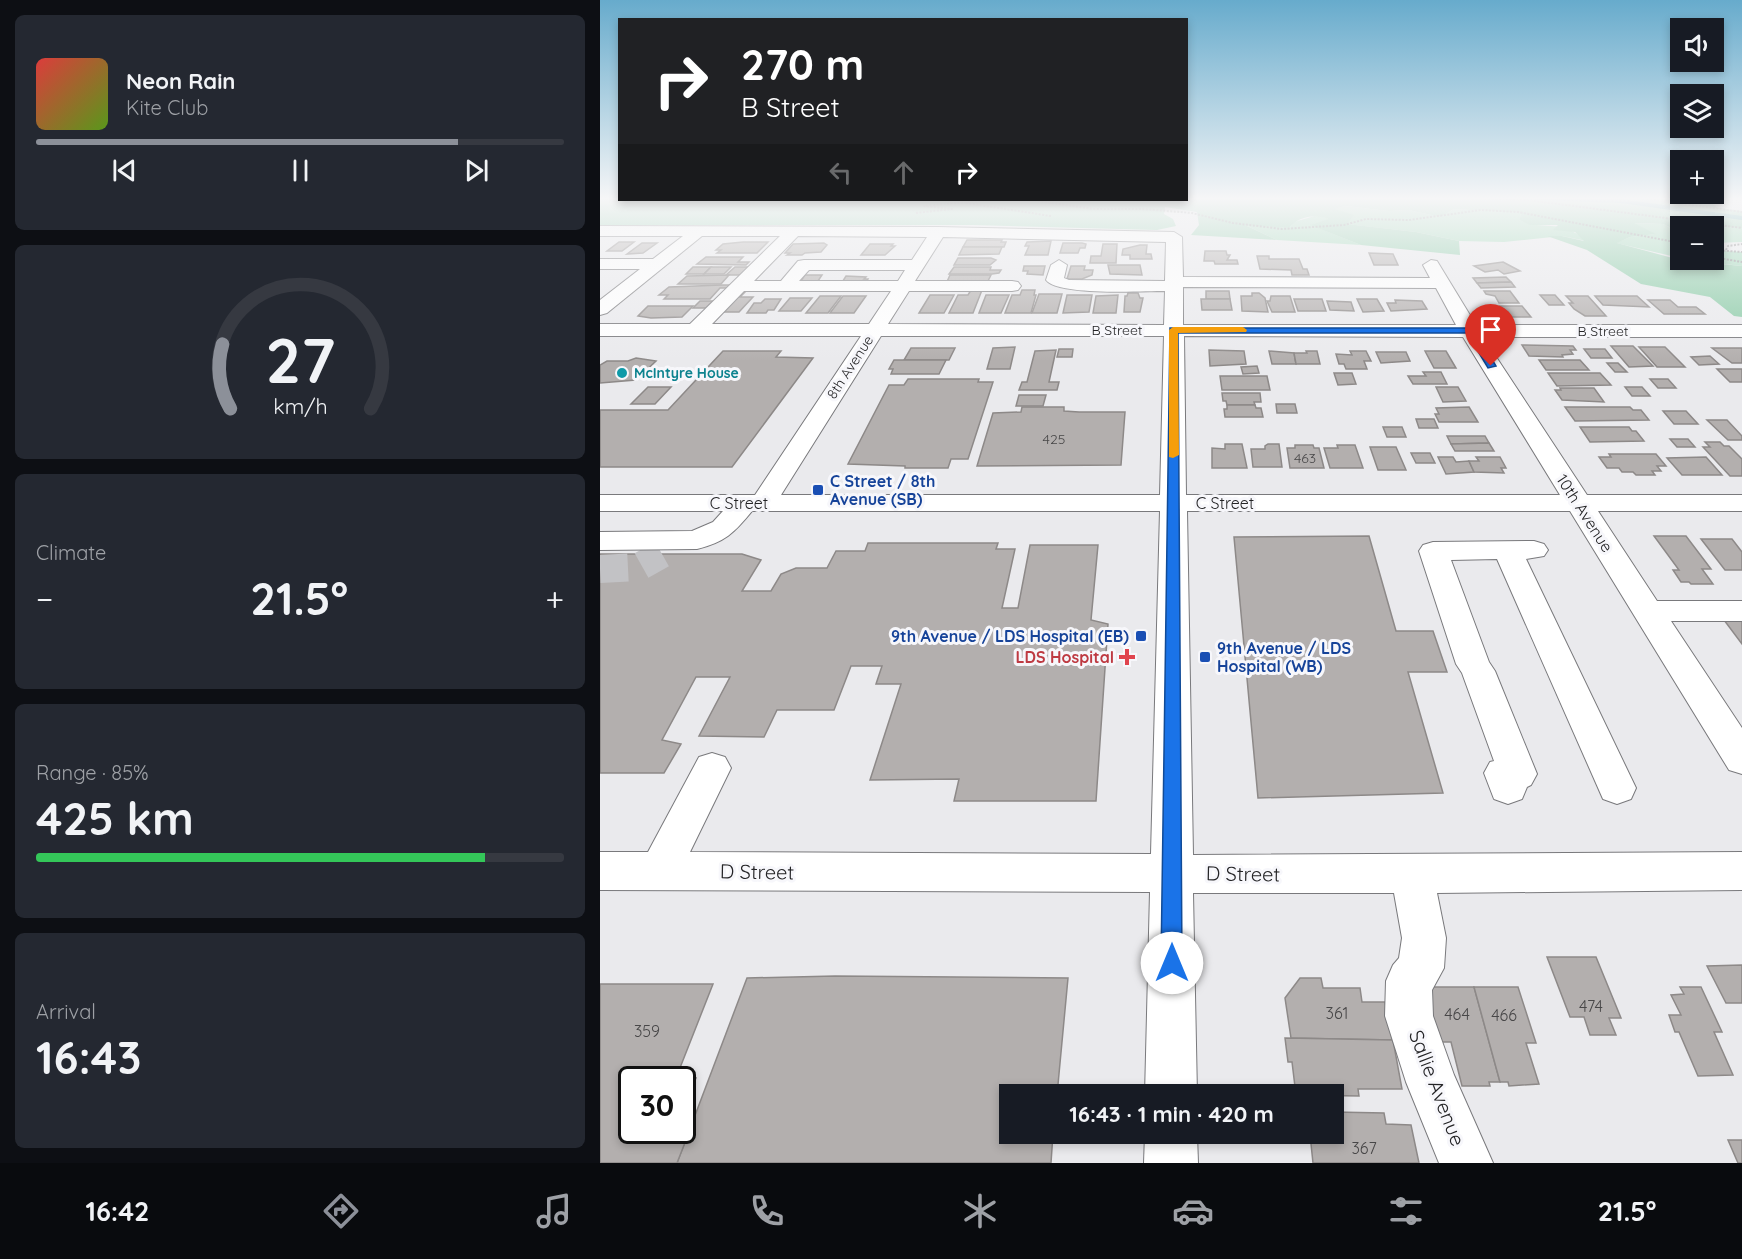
<!DOCTYPE html>
<meta charset="utf-8">
<style>
:root{--surface:#171b24;--page:#242831;--text:#f1f3f6;--muted:#9ea1a6;--line:#363941;--accent:#8c9099}
body{margin:0;font-family:Quicksand,sans-serif;background:var(--page);color:var(--text);height:100vh;display:flex;flex-direction:column;font-size:22px;white-space:nowrap}
*{box-sizing:border-box;margin:0}
p{font-size:20px;color:var(--muted)}
.icon{flex:none;width:33px;height:33px;fill:none;stroke:currentColor;stroke-width:2;stroke-linecap:round;stroke-linejoin:round}
.map{position:relative;flex:1;overflow:hidden}
.sheet{display:flex;flex-direction:column;gap:15px;padding:15px;background:#0d0f14;width:600px}
.sheet>*{flex:none}
.guide{position:absolute;left:18px;top:18px;width:570px;height:183px;border-radius:0px;box-shadow:0 3px 9px #0003;background:#202124;color:#fff;overflow:hidden}
.controls{position:absolute;left:1070px;top:18px;display:grid;gap:12px}
.controls a{display:grid;place-items:center;width:54px;height:54px;border-radius:0px;background:var(--surface);box-shadow:0 3px 9px #0003;font-size:30px}
.speed{position:absolute;left:18px;top:1066px;display:flex;gap:12px;font-size:30px;font-weight:700;text-align:center}
.speed>*{display:grid;place-content:center;width:78px;height:78px;border-radius:50%;background:var(--surface);box-shadow:0 3px 9px #0003;line-height:1}
.speed .limit{border:3px solid #111;border-radius:9px;background:#fff;color:#111}
.pin{position:absolute;display:grid;place-items:center;width:51px;height:51px;color:#fff;margin:-62px -26px;border-radius:50% 50% 50% 0;rotate:-45deg;box-shadow:0 0 6px #0007}
.pin .icon{rotate:45deg}
.me{position:absolute;width:66px;margin:-33px;rotate:0deg;stroke-linejoin:round;filter:drop-shadow(0 0 4px #0008)}
.turn{display:flex;align-items:center;gap:21px;height:126px;padding:0 24px;font-size:27px}
.turn .icon{width:78px;height:78px;stroke-width:2.5}
.turn b{display:block;font-size:42px;line-height:51px}
.lanes{display:flex;align-items:center;height:57px;padding:0 24px;background:#0003;justify-content:center;gap:30px;direction:ltr}
.lanes .off{opacity:.35}
.big{font-size:45px;font-weight:700;line-height:1.1}
.sheet .card{flex:1;display:flex;flex-direction:column;justify-content:center;gap:9px;min-width:0;padding:0 21px;border-radius:9px;background:var(--page)}
.sheet .dial{align-items:center;gap:0}
.dial svg{height:156px;overflow:visible;fill:none;stroke:var(--line);stroke-width:7;stroke-linecap:round;text-anchor:middle}
.dial text{fill:var(--text);stroke:none}
.song{display:flex;align-items:center;gap:18px}
.cover{width:72px;height:72px;border-radius:9px;background:linear-gradient(135deg,hsl(0 70% 55%),hsl(90 70% 35%))}
.played{height:6px;border-radius:3px;background:linear-gradient(90deg,var(--accent) 80%,var(--line) 80%)}
.keys{display:flex;justify-content:space-around;direction:ltr}
.heat{display:flex;justify-content:space-between;align-items:center;font-size:33px;direction:ltr}
.charge{height:9px;border-radius:4px;background:linear-gradient(90deg,#34c759 85%,var(--line) 0)}
.trip{position:absolute;left:399px;top:1084px;width:345px;height:60px;border-radius:0px;background:var(--surface);box-shadow:0 3px 9px #0003;font-weight:700;line-height:60px;text-align:center}
.menu{display:flex;height:96px;justify-content:space-around;align-items:center;background:#090b0e;color:var(--muted)}
.menu .icon{width:42px;height:42px}
.menu .current{color:var(--accent)}
.menu b{font-size:27px;color:var(--text)}
main{display:flex;flex:1;min-height:0}
.map>svg:first-child{display:block}
.green{fill:#9bd7b5}
.forest{fill:#8bcba7}
.lines{fill:none;stroke-linecap:round;stroke-linejoin:round}
.stream{stroke:#479ea2;stroke-width:4}
.building{fill:#b3afae;stroke:#8d8988;stroke-width:1.5}
.minor-tunnel{stroke:#c2c2c5;stroke-width:28;stroke-dasharray:28 14;stroke-linecap:butt}
.minor-casing{stroke:#79797c;stroke-width:2}
.path{stroke:#848486;stroke-width:2;stroke-dasharray:2 1.5;stroke-linecap:butt}
.minor{fill:#fff;fill-rule:evenodd}
.route{fill:#1a73e8;stroke:#114b97;stroke-width:1.5}
.slow{fill:#f59e0b}
.culture-dot{fill:#0f9aa8;stroke:#f7f7fb;stroke-width:2}
.transit-dot{fill:#1a4fb4;stroke:#f7f7fb;stroke-width:2}
.health-dot{fill:#e0444e;stroke:#f7f7fb;stroke-width:2}
.labels{text-anchor:middle;stroke-width:6;stroke-linejoin:round;paint-order:stroke}
.far-street-label{font-size:14px;fill:#242426;stroke:#f7f7fb}
.far-culture-label{font-size:14px;font-weight:bold;fill:#0d838f;stroke:#f7f7fb;text-anchor:start}
.number-label{font-size:14px;fill:#484748}
.transit-label{font-size:16px;font-weight:bold;fill:#164399;stroke:#f7f7fb;text-anchor:start}
.street-label{font-size:16px;fill:#242426;stroke:#f7f7fb}
.health-label{font-size:16px;font-weight:bold;fill:#be3a42;stroke:#f7f7fb;text-anchor:end}
.near-number-label{font-size:16px;fill:#484748}
.near-street-label{font-size:20px;fill:#242426;stroke:#f7f7fb}
</style>
<main>
<section class="sheet">
<div class="card">
<div class="song"><i class="cover"></i><div><b>Neon Rain</b><p>Kite Club</p></div></div>
<div class="played"></div>
<div class="keys"><svg class="icon" aria-label="previous" viewBox="0 0 24 24"><path d="M18 5L8 12l10 7zM5 5v14"/></svg><svg class="icon" aria-label="pause" viewBox="0 0 24 24"><path d="M8 5v14M16 5v14"/></svg><svg class="icon" aria-label="next" viewBox="0 0 24 24"><path d="M6 5l10 7-10 7zM19 5v14"/></svg></div>
</div>
<div class="card dial"><svg viewBox="0 0 100 80">
<path d="M14 69A42 42 0 1 1 86 69"/>
<path d="M14 69A42 42 0 0 1 10 36" stroke="#8c9099"/>
<text x="50" y="56" font-size="32" font-weight="700">27</text>
<text x="50" y="72" font-size="11">km/h</text>
</svg></div>
<div class="card"><p>Climate</p>
<div class="heat"><a>−</a><b class="big">21.5°</b><a>+</a></div>
</div>
<div class="card"><p>Range · 85%</p><b class="big">425 km</b><div class="charge"></div></div>
<div class="card"><p>Arrival</p><b class="big">16:43</b></div>
</section>
<div class="map">
<svg width="1142" height="1163" viewBox="0 0 1142 1163">
<rect width="100%" height="100%" fill="#eaeaed"/>
<g class="green">
<path d="M745,206L789,211L808,210L841,217L854,209L923,213L919,220C946,232 960,217 986,241L962,236L904,242L859,241L816,232L746,224L753,216L734,209Z"/>
<path d="M718,215L729,219L711,225L761,245L677,240L643,224L689,228L694,222Z"/>
<path d="M1032,223L1063,224L1080,232V258L1016,243L1030,237L1055,234Z"/>
<path d="M1115,227L1142,228V242L1113,243V228Z"/>
<path d="M1113,250L1142,252V266L1088,260H1113Z"/>
</g>
<path class="forest" d="M0,198L216,201L587,198H1060L1081,201L1104,198L1118,208L1142,211V228L1080,226V232L1063,224L1034,223L1056,234L1030,237L1017,243L1080,260L1142,266V317L1134,316L1110,297L1041,284L987,250L947,236H962L984,241L975,232L953,230L958,225H930L919,220L922,213L854,209L841,217L808,210L789,211L745,206L735,209L754,215L747,224L816,232L859,241L860,255L761,245L710,225L728,219C716,213 697,217 689,228L645,225L677,240L591,235L599,225L597,212L565,207L564,214L573,219L576,226L557,230L373,225H0Z"/>
<g class="lines">
<path class="stream" d="M935,198L1021,201L1142,218"/>
</g>
<g class="building">
<path d="M367,240H402L401,242H406L404,247H363Z"/>
<path d="M451,241L448,255H425L429,246H425L427,242Z"/>
<path d="M19,242H34L22,251H7Z"/>
<path d="M143,242H168L157,253H117L121,250H116L123,244Z"/>
<path d="M42,243H57L43,253L27,254Z"/>
<path d="M224,243L227,245L221,252L205,253L202,255H187L190,253H185L193,244Z"/>
<path d="M463,243H482L486,244L485,248H480L478,253H460Z"/>
<path d="M270,244H293L291,246H295L285,255H261Z"/>
<path d="M503,244H517L516,263H490L491,256H501Z"/>
<path d="M540,245H547L546,254H551L552,259H530V255H522L523,249Z"/>
<path d="M363,247H402L399,254L359,255Z"/>
<path d="M605,251H626L627,255H630L627,260H637L638,264H615L614,261H604Z"/>
<path d="M769,253L793,254L798,265H774Z"/>
<path d="M657,256H669V259H699L703,269H707L709,275H692L691,270L660,269Z"/>
<path d="M106,257H143L138,262H149L146,265L97,264Z"/>
<path d="M358,258H391L396,260L390,265H354Z"/>
<path d="M903,262L920,271L904,274L898,270L885,272L874,266Z"/>
<path d="M508,265H540L542,275L510,274Z"/>
<path d="M424,266H445L443,275L427,274L428,271H423Z"/>
<path d="M471,266H485L484,270H493L492,275L482,279H467Z"/>
<path d="M93,267H111L104,274H86Z"/>
<path d="M111,267H131L124,274H104Z"/>
<path d="M135,267H153L145,275H126Z"/>
<path d="M354,267H391L390,270H401L399,273L392,274H349Z"/>
<path d="M129,275L121,284H78L87,276Z"/>
<path d="M205,275H222L218,281H201Z"/>
<path d="M350,275H391L387,283L346,284Z"/>
<path d="M246,276L266,277L264,279H268L265,284H241Z"/>
<path d="M906,277L911,282L877,283L873,278Z"/>
<path d="M911,282L915,287L881,288L877,283Z"/>
<path d="M122,285H136L133,288H120L110,299H64L68,295H59L69,287Z"/>
<path d="M138,289H148L140,297H153L139,312H119Z"/>
<path d="M371,290H382L373,313H349L358,295H368Z"/>
<path d="M422,290H435L434,295H436L431,313H405L412,295H420Z"/>
<path d="M606,291H629L630,299H606Z"/>
<path d="M884,291H910L919,303H899L895,296L886,294Z"/>
<path d="M528,293H538L540,298H543L540,312H524L525,296H527Z"/>
<path d="M652,293H659L665,298L668,312L642,311L641,296H652Z"/>
<path d="M439,294H462L457,313H432Z"/>
<path d="M330,295H354L344,313H319Z"/>
<path d="M386,295H409L401,313H379Z"/>
<path d="M467,295H492L489,312L463,313Z"/>
<path d="M518,295L516,313H493L496,296Z"/>
<path d="M940,295H955L964,305H949Z"/>
<path d="M220,296H241L228,313H206Z"/>
<path d="M243,296H266L254,313H230Z"/>
<path d="M671,296H690L695,312H672L667,301H670Z"/>
<path d="M966,296H988L1006,316H985L974,309L969,303H973Z"/>
<path d="M995,296H1037L1049,307L1003,305Z"/>
<path d="M190,298H212L201,311H179Z"/>
<path d="M165,299H181L174,310H168L166,313H147L154,303H161Z"/>
<path d="M601,299H630L632,310H602Z"/>
<path d="M694,299H722L726,311H698Z"/>
<path d="M757,299H777L784,311L763,312Z"/>
<path d="M795,300L822,301L827,309L791,311L787,303H796Z"/>
<path d="M1048,300H1070L1078,307H1096L1105,314H1064Z"/>
<path d="M100,301H113L106,308H93Z"/>
<path d="M727,301L751,302L754,311L730,310Z"/>
<path d="M48,306H93L82,317L51,318L38,316Z"/>
<path d="M900,306H922L931,317H906L895,310L903,309Z"/>
<path d="M922,345L973,346L976,350H970L973,354L962,355L963,357L929,356Z"/>
<path d="M1011,346H1033L1053,366L1029,367Z"/>
<path d="M415,347L410,369H387L393,348Z"/>
<path d="M1039,347H1065L1085,367H1057Z"/>
<path d="M311,348H355L349,360H304Z"/>
<path d="M1112,348H1142V363H1132Z"/>
<path d="M459,349H473L472,357H457Z"/>
<path d="M984,349H1005L1012,358H991Z"/>
<path d="M456,350L449,382H459L457,390H419L422,382H427L435,351Z"/>
<path d="M609,350L644,351L646,364L610,366Z"/>
<path d="M123,351H181L176,357L213,358L132,467H0V410H68Z"/>
<path d="M669,351L694,353L696,364H672Z"/>
<path d="M706,351H717L720,364H696L694,353H707Z"/>
<path d="M750,351H766L771,361H764L767,369H746L744,364H739L736,354L752,355Z"/>
<path d="M825,351H846L856,368H834Z"/>
<path d="M776,352H806L810,361L781,363Z"/>
<path d="M1110,356L1119,364L1099,365L1091,357Z"/>
<path d="M36,358L56,361L36,380L0,383V365L7,361H28Z"/>
<path d="M294,360H346L339,374H291L293,369H289Z"/>
<path d="M939,360H980L989,370H946Z"/>
<path d="M1007,363H1018L1027,372H1015Z"/>
<path d="M657,366L659,373L643,374L641,367Z"/>
<path d="M1117,369H1142V382H1130Z"/>
<path d="M823,372H841L847,384H813L808,376H826Z"/>
<path d="M734,373H752L756,384L738,385Z"/>
<path d="M948,373H1000L1011,385L957,386Z"/>
<path d="M620,376H667L670,390H622Z"/>
<path d="M308,379H379L378,382H393L368,459H351L348,468H305V466L248,464L289,385H304Z"/>
<path d="M1050,379H1068L1076,388H1058Z"/>
<path d="M48,387H71L55,404H31Z"/>
<path d="M836,387H858L866,401L843,402Z"/>
<path d="M1025,387H1042L1050,396H1032Z"/>
<path d="M960,388H994L1004,402L962,400L955,390H961Z"/>
<path d="M622,393H660L661,402H654L655,405H627L626,401H623Z"/>
<path d="M419,395H446L443,406H416Z"/>
<path d="M676,404H695L697,413H677Z"/>
<path d="M627,405H655L656,408H661L663,417H625L624,409H627Z"/>
<path d="M422,407H464V411L479,412H525L521,465L377,466L393,413L421,412Z"/>
<path d="M869,407L878,422H839L835,414H839L836,408Z"/>
<path d="M965,407H1030L1033,410H1041L1049,420L975,421Z"/>
<path d="M1063,411H1086L1098,424H1074Z"/>
<path d="M816,419H834L838,428H819Z"/>
<path d="M1107,420H1127L1142,436V440H1128Z"/>
<path d="M783,427H802L806,437H787Z"/>
<path d="M980,427H1029L1032,431H1036L1044,441L990,442Z"/>
<path d="M847,436H885L889,443L851,444Z"/>
<path d="M1070,439H1088L1095,447H1077Z"/>
<path d="M1105,442H1120L1124,446H1129L1142,459V476H1130L1103,447H1110Z"/>
<path d="M889,443L894,451H855L851,444Z"/>
<path d="M625,444H642L647,468H612V448L625,449Z"/>
<path d="M668,444H679L682,467H653L651,449H665V446Z"/>
<path d="M695,445H713L714,448H719L724,468H690L687,448H695Z"/>
<path d="M737,445H755L763,468H730L724,448H738Z"/>
<path d="M770,447H796L806,470H778Z"/>
<path d="M811,453H830L835,463H816Z"/>
<path d="M1009,454H1056L1066,466H1057L1061,471H1052L1055,475H1036L1033,472H1022L1019,468H1007L999,457H1011Z"/>
<path d="M838,457H853L856,462L869,461L874,472L846,474Z"/>
<path d="M876,457H900L906,468H901L904,473L874,472L869,461H879Z"/>
<path d="M1106,457L1122,475H1082L1067,458Z"/>
<path d="M769,536L796,631H833L847,672H808L843,793L658,798L634,537Z"/>
<path d="M1054,536H1086L1111,569H1102L1113,584H1091L1089,582H1081L1073,570H1079Z"/>
<path d="M1101,539H1132L1142,552V570H1125Z"/>
<path d="M268,543H398L396,549H415L402,608H418L430,545H498L491,620L508,624L496,801H354L359,779L270,780L301,684H276L282,666H251L234,710H177L164,737L99,736L130,677H96L62,740L81,744L64,773H0V554H142L161,560L142,591H171L181,574L196,568H227L236,551H265Z"/>
<path d="M1124,620H1142V644Z"/>
<path d="M947,957H996L1021,1018H1009L1016,1035H990L984,1017H970Z"/>
<path d="M1142,965V1003H1126L1107,966Z"/>
<path d="M235,976L468,978L457,1095H410V1134H453L451,1163H77L147,978Z"/>
<path d="M700,978H721L723,988H760L762,1002H785L793,1040L691,1038L685,998Z"/>
<path d="M0,984H113L76,1078H96L82,1111V1080H32V1131H75L71,1141L86,1140L77,1163H0Z"/>
<path d="M826,987H874L900,1082H889L890,1086H862L851,1042H838Z"/>
<path d="M874,987H918L936,1043H926L939,1084L909,1086L908,1082H900Z"/>
<path d="M1080,987H1101L1122,1032H1114L1133,1075L1098,1076L1079,1032H1075L1069,1015H1081L1071,995L1084,994Z"/>
<path d="M685,1038L793,1040L802,1089H758L759,1096L696,1095L692,1062H688Z"/>
<path d="M734,1112L784,1113L786,1124L811,1125L819,1163H713L710,1134H734Z"/>
<path d="M1128,1140H1142V1163H1138Z"/>
</g>
<g class="lines">
<path class="minor-tunnel" d="M0,569L39,567L62,554"/>
<defs>
<g id="minor">
<path d="M0,226L338,227L574,232L582,237L583,277L830,278L823,265L831,260L837,261L876,325H1142V337H883L987,495H1142V511H998L1057,601H1142V621H1071L1142,728V774L1129,770L970,511H587L593,855L1142,852V890L837,893L846,938L844,968L832,990L833,1016L854,1075L893,1163H839L806,1082L785,1016L786,981L793,965L799,958L802,938L794,893H593L597,1095H545L550,892L0,890V852H48L99,757L112,753L125,757L131,768L90,852L551,854L560,511H152C134,533 125,542 97,549L0,550V532L92,531L113,522L123,511H0V495H155L261,336H0V324H90L180,236H102L7,313L0,315V300L40,269H0V259H53L83,236H0ZM198,236L327,237L312,260H204L198,261L181,281H154ZM343,237L566,242L565,281L469,280L464,278L467,265L459,260L451,265L446,280C458,296 542,291 565,291L564,325L288,324L309,291H412L418,290L421,286L418,282L412,281H315ZM209,270H305L298,281H199ZM583,287L836,288L856,325H583ZM144,291H291L269,324H112ZM281,336H564L560,495H181ZM584,336L863,337L960,495H586Z"/>
<path d="M934,541L944,544L948,550L944,556L926,559L1036,788L1031,799L1017,804L1003,799L897,559L851,560L889,662L895,671L937,774L931,785L927,787L922,799L908,804L894,799L884,773L890,762L894,761L862,673L856,664L819,551L823,545L833,542Z"/>
<path d="M545,1134H597L598,1163H544Z"/>
</g>
</defs>
<use href="#minor" class="minor-casing"/>
<g class="path">
<path d="M705,198H737"/>
<path d="M878,198L928,200L1142,228"/>
<path d="M1040,198L1142,212"/>
<path d="M334,200L350,201"/>
<path d="M431,200L493,209H542L592,213L633,223L682,229L744,225L766,219L809,220L881,210L918,212L1080,243"/>
<path d="M366,203L451,216"/>
<path d="M316,213L352,209L324,206L388,200"/>
<path d="M1113,250L1142,252"/>
<path d="M1126,250L1128,246L1142,244"/>
<path d="M1113,257L1142,262"/>
</g>
<use href="#minor" class="minor"/>
</g>
<linearGradient id="sky" x2="0" y2="1"><stop stop-color="#67abcc"/><stop offset="0.55" stop-color="#f6f6f7"/><stop offset="1" stop-color="#f6f6f7" stop-opacity="0"/></linearGradient>
<rect width="1142" height="361" fill="url(#sky)"/>
<path class="route" d="M570,328H873L896,366L888,368L867,333H578L582,963L579,970L572,973L564,970L561,963Z"/>
<path class="slow" d="M643,327L647,330L646,332L578,333L579,455L573,458L569,457V330L573,327Z"/>
<circle class="culture-dot" cx="22" cy="373" r="6"/>
<g class="transit-dot">
<rect x="212" y="484" width="12" height="12" rx="3"/>
<rect x="535" y="630" width="12" height="12" rx="3"/>
<rect x="599" y="651" width="12" height="12" rx="3"/>
</g>
<path class="health-dot" d="M524 648h6v6h6v6h-6v6h-6v-6h-6v-6h6z"/>
<g class="labels">
<g class="far-street-label">
<text x="517" y="335">B Street</text>
<text x="1003" y="336">B Street</text>
<text transform="translate(250 367) rotate(-57)" y="5">8th Avenue</text>
</g>
<g class="far-culture-label">
<text x="34" y="378">McIntyre House</text>
</g>
<g class="number-label">
<text x="454" y="444">425</text>
<text x="705" y="463">463</text>
</g>
<g class="transit-label">
<text x="230" y="487">C Street / 8th<tspan x="230" dy="18">Avenue (SB)</tspan></text>
<text x="529" y="642" text-anchor="end">9th Avenue / LDS Hospital (EB)</text>
<text x="617" y="654">9th Avenue / LDS<tspan x="617" dy="18">Hospital (WB)</tspan></text>
</g>
<g class="street-label">
<text x="139" y="509">C Street</text>
<text x="625" y="509">C Street</text>
<text transform="translate(985 513) rotate(57)" y="6">10th Avenue</text>
</g>
<g class="health-label">
<text x="514" y="663">LDS Hospital</text>
</g>
<g class="near-number-label">
<text x="991" y="1012">474</text>
<text x="737" y="1019">361</text>
<text x="857" y="1020">464</text>
<text x="904" y="1021">466</text>
<text x="47" y="1037">359</text>
<text x="764" y="1154">367</text>
</g>
<g class="near-street-label">
<text transform="translate(157 872) rotate(1)" y="7">D Street</text>
<text transform="translate(643 874) rotate(1)" y="7">D Street</text>
<text transform="translate(837 1088) rotate(69)" y="7">Sallie Avenue</text>
</g>
</g>
</svg>
<div class="controls">
<a><svg class="icon" aria-label="sound" viewBox="0 0 24 24"><path d="M4 9h4l5-4v14l-5-4H4zM17 9q2 3 0 6"/></svg></a>
<a><svg class="icon" aria-label="layers" viewBox="0 0 24 24"><path d="M12 4l9 5-9 5-9-5zM3 14l9 5 9-5"/></svg></a>
<a>+</a>
<a>−</a>
</div>
<div class="speed"><div class="limit">30</div></div>
<div class="pin" style="left:891px;top:366px;background:#d93025"><svg class="icon" aria-label="arrive" viewBox="0 0 24 24"><path d="M6 21V4h12l-3 4 3 4H6"/></svg></div>
<svg class="me" style="left:572px;top:963px" viewBox="-20 -20 40 40"><circle r="19" fill="#fff"/><path d="M0-13L10 11 0 6-10 11z" fill="#1a73e8"/></svg>
<div class="trip">16:43 · 1 min · 420 m</div>
<div class="guide">
<div class="turn"><svg class="icon" aria-label="right" viewBox="0 0 24 24"><path d="M7 20v-9h11M14 6l5 5-5 5"/></svg><div><b>270 m</b>B Street</div></div>
<div class="lanes"><svg class="icon off" aria-label="left" viewBox="0 0 24 24"><path d="M17 20v-9H6M10 6l-5 5 5 5"/></svg><svg class="icon off" aria-label="ahead" viewBox="0 0 24 24"><path d="M12 20V5M6 11l6-6 6 6"/></svg><svg class="icon" aria-label="right" viewBox="0 0 24 24"><path d="M7 20v-9h11M14 6l5 5-5 5"/></svg></div>
</div>
</div>
</main>
<nav class="menu">
<b>16:42</b>
<svg class="icon current" aria-label="directions" viewBox="0 0 24 24"><path d="M12 3l9 9-9 9-9-9zM9 14v-3h6M13 9l2 2-2 2"/></svg>
<svg class="icon" aria-label="music" viewBox="0 0 24 24"><path d="M9 18V5l10-2v13"/><circle cx="6" cy="18" r="3"/><circle cx="16" cy="16" r="3"/></svg>
<svg class="icon" aria-label="phone" viewBox="0 0 24 24"><path d="M5 4h4l2 5-3 2q2 4 5 5l2-3 5 2v4C11 20 4 13 5 4z"/></svg>
<svg class="icon" aria-label="climate" viewBox="0 0 24 24"><path d="M12 3v18M4 7l16 10M4 17L20 7"/></svg>
<svg class="icon" aria-label="car" viewBox="0 0 24 24"><path d="M5 17H2v-5l4-1 3-4h7l3 4 3 1v5h-3M9 17h6M6 11h13"/><circle cx="7" cy="17" r="2"/><circle cx="17" cy="17" r="2"/></svg>
<svg class="icon" aria-label="filters" viewBox="0 0 24 24"><path d="M4 7h16M4 17h16"/><circle cx="9" cy="7" r="2"/><circle cx="15" cy="17" r="2"/></svg>
<b>21.5°</b>
</nav>
